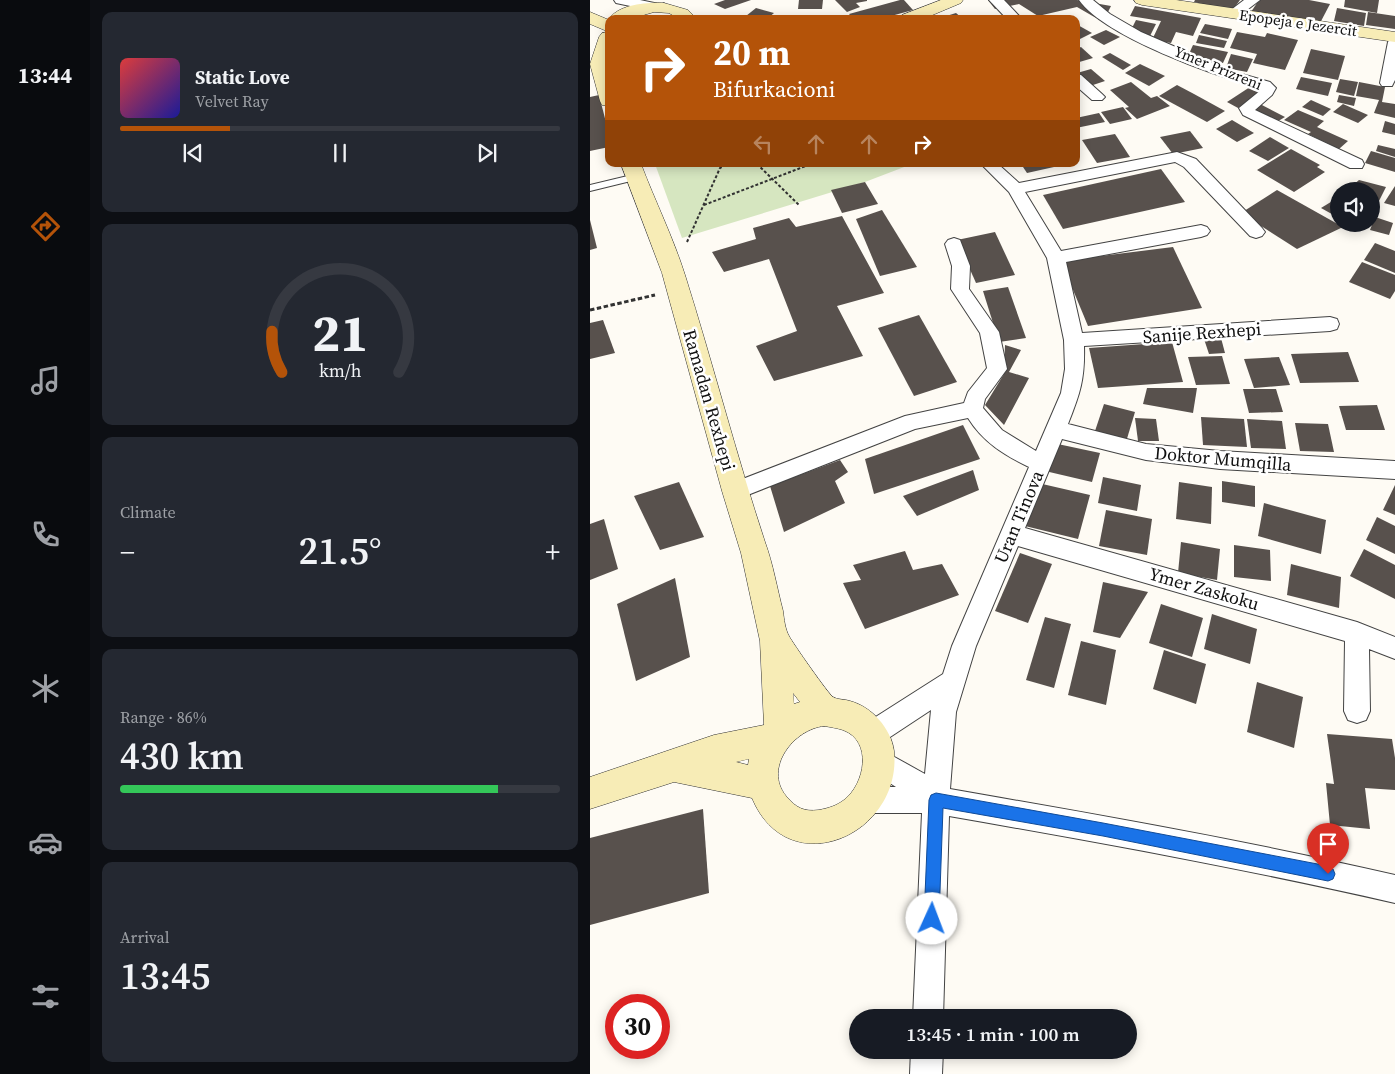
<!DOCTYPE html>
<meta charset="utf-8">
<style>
:root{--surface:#171b24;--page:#242831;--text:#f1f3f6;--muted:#9ea1a6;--line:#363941;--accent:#b45309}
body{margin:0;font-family:"Source Serif 4",serif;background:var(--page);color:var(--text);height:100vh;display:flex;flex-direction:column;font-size:19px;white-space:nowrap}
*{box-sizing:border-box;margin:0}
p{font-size:16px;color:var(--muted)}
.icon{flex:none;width:28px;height:28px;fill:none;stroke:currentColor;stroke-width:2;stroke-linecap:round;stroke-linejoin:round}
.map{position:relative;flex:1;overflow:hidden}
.drawer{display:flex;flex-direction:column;gap:12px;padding:12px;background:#0d0f14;width:500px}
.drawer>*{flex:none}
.banner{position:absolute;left:15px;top:15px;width:475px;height:152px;border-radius:10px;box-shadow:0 2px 12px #0003;background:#b45309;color:#fff;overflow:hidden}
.controls{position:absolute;left:740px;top:182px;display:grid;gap:10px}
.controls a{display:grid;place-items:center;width:50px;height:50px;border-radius:50%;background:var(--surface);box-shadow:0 2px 12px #0003;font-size:25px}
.speed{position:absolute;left:15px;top:994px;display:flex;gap:10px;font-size:25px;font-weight:700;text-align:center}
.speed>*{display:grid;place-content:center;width:65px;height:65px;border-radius:50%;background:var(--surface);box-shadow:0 2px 12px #0003;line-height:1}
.speed .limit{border:8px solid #d22;background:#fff;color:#111}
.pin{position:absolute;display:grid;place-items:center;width:42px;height:42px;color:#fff;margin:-51px -21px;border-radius:50% 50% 50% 0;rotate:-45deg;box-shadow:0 0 5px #0007}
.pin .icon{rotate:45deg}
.me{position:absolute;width:55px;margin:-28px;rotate:2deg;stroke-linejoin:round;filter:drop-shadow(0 0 4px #0008)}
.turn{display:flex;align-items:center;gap:18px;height:105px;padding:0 25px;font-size:22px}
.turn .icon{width:65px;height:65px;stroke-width:2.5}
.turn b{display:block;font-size:35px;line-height:42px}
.lanes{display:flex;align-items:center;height:48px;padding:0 25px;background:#0003;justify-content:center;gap:25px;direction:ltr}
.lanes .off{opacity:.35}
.big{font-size:38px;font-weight:600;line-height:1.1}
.drawer .tile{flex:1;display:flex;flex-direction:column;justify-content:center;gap:8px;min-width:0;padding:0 18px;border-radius:10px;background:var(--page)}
.drawer .dial{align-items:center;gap:0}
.dial svg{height:130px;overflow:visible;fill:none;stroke:var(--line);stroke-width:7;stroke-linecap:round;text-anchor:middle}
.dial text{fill:var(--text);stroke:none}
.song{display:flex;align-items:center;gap:15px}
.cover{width:60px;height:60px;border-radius:8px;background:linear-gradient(135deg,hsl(0 70% 55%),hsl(240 70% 35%))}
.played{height:5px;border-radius:2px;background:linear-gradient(90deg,var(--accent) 25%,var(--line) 25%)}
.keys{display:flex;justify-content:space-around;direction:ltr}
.heat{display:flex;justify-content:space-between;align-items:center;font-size:28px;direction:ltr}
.charge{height:8px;border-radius:4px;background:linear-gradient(90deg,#34c759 86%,var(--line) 0)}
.trip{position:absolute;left:259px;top:1009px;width:288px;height:50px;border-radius:25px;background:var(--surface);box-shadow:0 2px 12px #0003;font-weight:600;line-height:50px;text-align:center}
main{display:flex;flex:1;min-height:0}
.tabs{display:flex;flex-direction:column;width:90px;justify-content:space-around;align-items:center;background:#090b0e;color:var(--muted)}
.tabs .icon{width:35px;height:35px}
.tabs .active{color:var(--accent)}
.tabs b{font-size:22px;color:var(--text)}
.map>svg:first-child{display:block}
.green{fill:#d6e6c0}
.building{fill:#58514d}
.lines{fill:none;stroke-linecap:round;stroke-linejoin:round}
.lane-casing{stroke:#434343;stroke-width:2}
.street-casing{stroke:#434343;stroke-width:2}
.secondary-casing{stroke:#323232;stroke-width:1}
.path-far1{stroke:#323232;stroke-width:2;stroke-dasharray:3 2;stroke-linecap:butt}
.path{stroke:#323232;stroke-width:3;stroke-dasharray:4.5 2.5;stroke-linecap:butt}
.lane{fill:#fff;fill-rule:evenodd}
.street{fill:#fff;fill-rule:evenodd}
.secondary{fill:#f7ecb6;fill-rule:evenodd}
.route{fill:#1a73e8;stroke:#114b97}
.labels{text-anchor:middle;stroke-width:5;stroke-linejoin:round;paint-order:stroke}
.far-street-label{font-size:15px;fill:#101010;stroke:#fff}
.street-label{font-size:18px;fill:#101010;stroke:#fff}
</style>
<main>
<nav class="tabs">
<b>13:44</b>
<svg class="icon active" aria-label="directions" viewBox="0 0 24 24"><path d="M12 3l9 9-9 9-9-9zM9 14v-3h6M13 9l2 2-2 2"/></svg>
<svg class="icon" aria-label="music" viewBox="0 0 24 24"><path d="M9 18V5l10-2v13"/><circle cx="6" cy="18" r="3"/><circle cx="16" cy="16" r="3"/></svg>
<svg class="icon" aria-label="phone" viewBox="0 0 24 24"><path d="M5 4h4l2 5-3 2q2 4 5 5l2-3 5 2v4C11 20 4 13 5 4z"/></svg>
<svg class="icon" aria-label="climate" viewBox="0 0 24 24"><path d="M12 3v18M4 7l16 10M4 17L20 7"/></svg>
<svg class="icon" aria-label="car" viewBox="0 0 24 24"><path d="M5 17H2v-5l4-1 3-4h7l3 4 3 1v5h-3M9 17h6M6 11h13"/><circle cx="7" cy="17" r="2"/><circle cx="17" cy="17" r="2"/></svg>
<svg class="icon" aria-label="filters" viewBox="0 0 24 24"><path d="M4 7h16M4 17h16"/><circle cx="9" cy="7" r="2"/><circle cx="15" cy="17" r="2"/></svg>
</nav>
<section class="drawer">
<div class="tile">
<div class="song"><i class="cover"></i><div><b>Static Love</b><p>Velvet Ray</p></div></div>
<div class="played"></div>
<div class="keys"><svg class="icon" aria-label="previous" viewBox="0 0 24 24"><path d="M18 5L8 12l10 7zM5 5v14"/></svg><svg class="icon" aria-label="pause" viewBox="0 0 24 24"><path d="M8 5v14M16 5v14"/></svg><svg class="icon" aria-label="next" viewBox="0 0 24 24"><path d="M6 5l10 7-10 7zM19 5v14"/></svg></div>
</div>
<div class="tile dial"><svg viewBox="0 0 100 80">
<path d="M14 69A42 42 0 1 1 86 69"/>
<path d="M14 69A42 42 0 0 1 8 44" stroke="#b45309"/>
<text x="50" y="56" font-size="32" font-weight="700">21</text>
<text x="50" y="72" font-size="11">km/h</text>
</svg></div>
<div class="tile"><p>Climate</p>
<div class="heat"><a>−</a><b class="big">21.5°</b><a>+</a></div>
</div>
<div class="tile"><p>Range · 86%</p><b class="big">430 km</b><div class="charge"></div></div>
<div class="tile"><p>Arrival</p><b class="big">13:45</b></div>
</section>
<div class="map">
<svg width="805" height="1074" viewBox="0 0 805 1074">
<rect width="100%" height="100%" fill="#fefbf4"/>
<path class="green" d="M65,164H322L275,182L92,238Z"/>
<g class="building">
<path d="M135,0H161L135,9L124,4Z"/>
<path d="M209,0H233L232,9H208Z"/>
<path d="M245,0H277V1L266,3L270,7L257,12Z"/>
<path d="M310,0H314L323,10L290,19H263L259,14Z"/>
<path d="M398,0H487L521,6L513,22L487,7L448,16L429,4L405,9Z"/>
<path d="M605,0H650L642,11L604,2Z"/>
<path d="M669,0H719L740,4L729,25L661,12Z"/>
<path d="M755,0H789L787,13L754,7Z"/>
<path d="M545,6L611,18L603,36L586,32L581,43L562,40L571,21L540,16Z"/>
<path d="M166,8L184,13L177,19L156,16Z"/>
<path d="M747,8L776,13L774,26L744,21Z"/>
<path d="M778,12L805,16V29L776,25Z"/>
<path d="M366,13L373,19H350V18Z"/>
<path d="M222,15H247L246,19H221Z"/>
<path d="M199,16L220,17V19H198Z"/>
<path d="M546,20L566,24L560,36L540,32Z"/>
<path d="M486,24L502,33L486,41Z"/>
<path d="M615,24L642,29L638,39L610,33Z"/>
<path d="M516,30L530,37L514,45L500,37Z"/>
<path d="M647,32L675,37L677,33L708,40L695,70L663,63L667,54L640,48Z"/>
<path d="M609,35L637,41L634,48L606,43Z"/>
<path d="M603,45L638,52L633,63L598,56Z"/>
<path d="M491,47L503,58L486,63V49Z"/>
<path d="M721,49L755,56L748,80L713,73Z"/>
<path d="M520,53L541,65L533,70L512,57Z"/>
<path d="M641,54L663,59L657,72L636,68Z"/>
<path d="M550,64L575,76L559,86L535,73Z"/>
<path d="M501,69L515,81L500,86L487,73Z"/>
<path d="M711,77L742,83L738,96L706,89Z"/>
<path d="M750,79L768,82L764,96L746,92Z"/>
<path d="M541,82L561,98L567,96L580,106L547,119L535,108L539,107L520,90Z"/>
<path d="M769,82L795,87L792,102L805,104V118L784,113L789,100L766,96Z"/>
<path d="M587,85L604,94L635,111L617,122L569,96Z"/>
<path d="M660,87L671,92L648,108L637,102Z"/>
<path d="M9,95L19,134V147L0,151V97Z"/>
<path d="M749,95L766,98L764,106L747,102Z"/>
<path d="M721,100L741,109L733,116L712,107Z"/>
<path d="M670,104L695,117L685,123L661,110Z"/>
<path d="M753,104L778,115L768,123L743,112Z"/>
<path d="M533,107L542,119L520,124L511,112Z"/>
<path d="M708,110L734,121L727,127L758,141L749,149L718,134L721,132L694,120Z"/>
<path d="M509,113L515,122L486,128V118Z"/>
<path d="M642,120L664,133L647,142L626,129Z"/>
<path d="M795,121L805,124V135L792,132Z"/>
<path d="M600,131L613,148L583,154L570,137Z"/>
<path d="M525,134L540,157L507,163L492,140Z"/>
<path d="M680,137L699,148L678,161L659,151Z"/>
<path d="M788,145L805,149V157L786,151Z"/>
<path d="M701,149L730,165L727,167L735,172L704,192L667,170Z"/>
<path d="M781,151L805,158V172L775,163Z"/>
<path d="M431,164H472L473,165L437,173Z"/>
<path d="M571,169L595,202L473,229L453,195Z"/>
<path d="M769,180L796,187L787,205L781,203V191H756Z"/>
<path d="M275,182L288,204L252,213L241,190Z"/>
<path d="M805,186V206L794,203Z"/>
<path d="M687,190L753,227L707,249L651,213Z"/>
<path d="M749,197V218L731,208Z"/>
<path d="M292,210L327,267L290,276L266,219Z"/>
<path d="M252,216L294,293L247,306L273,356L184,381L166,346L207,331L179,259L134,272L122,252L166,239L163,228L199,218L206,227Z"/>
<path d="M785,217L803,223L799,235L780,230Z"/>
<path d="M0,220L7,248L0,250Z"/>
<path d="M405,232L425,275L386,283L367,240Z"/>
<path d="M785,243L805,251V273L774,260Z"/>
<path d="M583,247L612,308L498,326L471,261Z"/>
<path d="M772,262L805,275V291L800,299L759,282Z"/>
<path d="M418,287L436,338L409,342L393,291Z"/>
<path d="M329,315L367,382L324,396L288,328Z"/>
<path d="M13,320L25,353L0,359V323Z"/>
<path d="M631,338L635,353L619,354L614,339Z"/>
<path d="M582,342L593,382L508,388L499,348Z"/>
<path d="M415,345L431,350L419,372L439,378L414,425L395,405L414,374Z"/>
<path d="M758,352L769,382L710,383L701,354Z"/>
<path d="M632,356L640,384L606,385L598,357Z"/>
<path d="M689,357L700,385L664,388L654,359Z"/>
<path d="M557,388H607L603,413L553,404Z"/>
<path d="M653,389H686L693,412L659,413Z"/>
<path d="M514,404L545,412L536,442L504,434Z"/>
<path d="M787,405L795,430H756L749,406Z"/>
<path d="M611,417L654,419L657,447L613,445Z"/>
<path d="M545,418L566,419L569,441H548Z"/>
<path d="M657,419L692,421L696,449L661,448Z"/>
<path d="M705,423L738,424L744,452L710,451Z"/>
<path d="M373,425L390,459L284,494L275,459Z"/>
<path d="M463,443L510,453L502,482L455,471Z"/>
<path d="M250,460L258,472L245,481L255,503L194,532L180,486Z"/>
<path d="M383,470L389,490L327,516L313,496Z"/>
<path d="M513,477L551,485L547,511L508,503Z"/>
<path d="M632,481L665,486V507L632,502Z"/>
<path d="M89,482L114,537L70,550L44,496Z"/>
<path d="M589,482L622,487L621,524L586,519Z"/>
<path d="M448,483L500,495L488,539L435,526Z"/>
<path d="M805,485V515L793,510Z"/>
<path d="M674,503L736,520L731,554L668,536Z"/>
<path d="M516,510L562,519L557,555L509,546Z"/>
<path d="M787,517L805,526V554L776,540Z"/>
<path d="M14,519L28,569L0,580V524Z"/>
<path d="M591,542L630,549L627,580L588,573Z"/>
<path d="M644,545L680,550L681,581L644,577Z"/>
<path d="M774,549L805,565V599L760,576Z"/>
<path d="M315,551L323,570L352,564L369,595L275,629L253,583L271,580L263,565Z"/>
<path d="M430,553L462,564L438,623L405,611Z"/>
<path d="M701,564L751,577L749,608L697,595Z"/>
<path d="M85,578L100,657L46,681L27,604Z"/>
<path d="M513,582L558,592L530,638L503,632Z"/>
<path d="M571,604L613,618L602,657L559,643Z"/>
<path d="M622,614L667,629L660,664L614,649Z"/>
<path d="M455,617L481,624L464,688L436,680Z"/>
<path d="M491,641L526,650L516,705L478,695Z"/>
<path d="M574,650L616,664L606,704L563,689Z"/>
<path d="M667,682L713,697L704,748L657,732Z"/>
<path d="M737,734L802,739L805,758V790L775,788L780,829L740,825L736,783L744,784Z"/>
<path d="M113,809L119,893L0,925V838Z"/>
</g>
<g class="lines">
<defs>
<path id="lane" d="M46,174L50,177L49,179L0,191V185Z"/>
<g id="street">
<path d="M24,0H50L69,4L71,7L64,11L26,3Z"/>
<path d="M399,0H414L432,19H417Z"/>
<path d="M489,0H503L520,14L551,32L641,71L680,82L686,88L682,95L665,110L772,160L774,164L772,168H760L653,115L649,108L671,90L670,88C625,76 515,37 489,0Z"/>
<path d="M654,0H670L649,16H639L637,13Z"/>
<path d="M805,38V80L802,86H792L790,83L798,42L800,39Z"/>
<path d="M486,74L491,75L512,94L515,97L512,100H502L486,86Z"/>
<path d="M587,152L606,159L672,228L675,232L672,236L666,238L660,236L594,167L585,162L435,192L471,251L611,225L617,227L620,231L617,235L611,237L476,262L492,333L740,317L747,319L749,324L747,329L740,331L494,346C495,379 490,394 478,424L556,444L630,451L805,461V479L630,469L556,460L472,439L435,528L767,622L805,637V659L779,649L780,711L776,720L767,723L758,720L754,711L755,641L428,546L386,646L366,712L360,789C509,815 658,841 805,875V903C657,869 508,842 359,816L353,1018H323L332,813H278L268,810L265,800L268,790L278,787H306L281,771L277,762L281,753L290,749L335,774L341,710L291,743L282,747L273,743L269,734L273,725L353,674L362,646L439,467C414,455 393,442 378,418L325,429L145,500L137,497L134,491L137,485L315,416L374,403L378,392L397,368L390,333L361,289L362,266L355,244L358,240L364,238L370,240L380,266L379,289L409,332L417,369L395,399L393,408L412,430L446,451L471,393L475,369L474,340L457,258L419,192L391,164H408L429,183Z"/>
<path d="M321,1050H353L352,1074H320Z"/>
</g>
<g id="secondary">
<path d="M351,0H373L371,3L333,19H310L312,15Z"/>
<path d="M544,0H586L805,32V42L552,5L546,3Z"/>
<path d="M74,3L98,10L107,19H89L79,13L64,12L40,19H19C29,4 58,2 74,3Z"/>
<path d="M0,12L19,20V32L0,24Z"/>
<path d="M18,32H19V106L12,105L10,101L0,64L9,37L12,33Z"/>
<path d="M31,164H51C65,201 83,237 95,275C123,364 146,454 175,542C183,564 187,588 193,611C194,619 195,629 199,636C202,642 239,695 243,697C247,700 255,699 260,701C282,707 301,728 304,751C313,835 198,885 162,798L84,782L0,809V777L124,735L174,725L170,641L151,553L132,491L72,273ZM203,693L210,702L204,704ZM234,726C240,727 247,728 253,730C283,741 275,784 254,800C246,806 239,808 229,810C214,812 206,808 196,796C173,768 204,729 234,726ZM159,759L158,765L146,762Z"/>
</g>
</defs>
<use href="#lane" class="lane-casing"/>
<use href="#street" class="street-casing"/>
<use href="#secondary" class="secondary-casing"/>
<g class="path-far1">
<path d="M167,164L209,205"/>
<path d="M114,205L221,164"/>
<path d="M97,242L130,168L137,164"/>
</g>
<path class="path" d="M0,310L65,295"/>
<use href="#lane" class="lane"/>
<use href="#street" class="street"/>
<use href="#secondary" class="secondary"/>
</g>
<path class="route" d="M346,793L513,823L738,866L743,869L745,874L743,879L738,881L513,836L353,808L349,919L347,924L342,926L337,924L334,919L339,800L341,795Z"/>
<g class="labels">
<g class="far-street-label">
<text transform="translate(708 23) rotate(8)" y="5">Epopeja e Jezercit</text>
<text transform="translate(628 68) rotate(22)" y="5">Ymer Prizreni</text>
</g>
<g class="street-label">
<text transform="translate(612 333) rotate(-4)" y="6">Sanije Rexhepi</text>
<text transform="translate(119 400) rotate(74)" y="6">Ramadan Rexhepi</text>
<text transform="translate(633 459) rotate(5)" y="6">Doktor Mumqilla</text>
<text transform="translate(429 517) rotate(-67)" y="6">Uran Tinova</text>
<text transform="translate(614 589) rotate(16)" y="6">Ymer Zaskoku</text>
</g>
</g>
</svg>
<div class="controls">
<a><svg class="icon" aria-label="sound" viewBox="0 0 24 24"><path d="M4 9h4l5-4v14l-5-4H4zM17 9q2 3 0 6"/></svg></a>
</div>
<div class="speed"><div class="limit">30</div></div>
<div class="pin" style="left:738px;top:874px;background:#d93025"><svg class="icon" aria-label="arrive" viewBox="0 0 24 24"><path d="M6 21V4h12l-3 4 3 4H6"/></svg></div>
<svg class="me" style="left:342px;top:919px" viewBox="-20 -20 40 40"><circle r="19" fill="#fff"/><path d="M0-13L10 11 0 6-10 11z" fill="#1a73e8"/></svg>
<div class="trip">13:45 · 1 min · 100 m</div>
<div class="banner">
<div class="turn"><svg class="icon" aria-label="right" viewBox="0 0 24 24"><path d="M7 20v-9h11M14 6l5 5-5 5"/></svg><div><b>20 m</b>Bifurkacioni</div></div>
<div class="lanes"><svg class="icon off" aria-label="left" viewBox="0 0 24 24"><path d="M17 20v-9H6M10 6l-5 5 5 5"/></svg><svg class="icon off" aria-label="ahead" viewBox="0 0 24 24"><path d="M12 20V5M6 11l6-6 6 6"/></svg><svg class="icon off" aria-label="ahead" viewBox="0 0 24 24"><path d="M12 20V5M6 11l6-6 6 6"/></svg><svg class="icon" aria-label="right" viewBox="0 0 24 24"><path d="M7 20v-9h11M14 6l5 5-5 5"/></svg></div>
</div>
</div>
</main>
